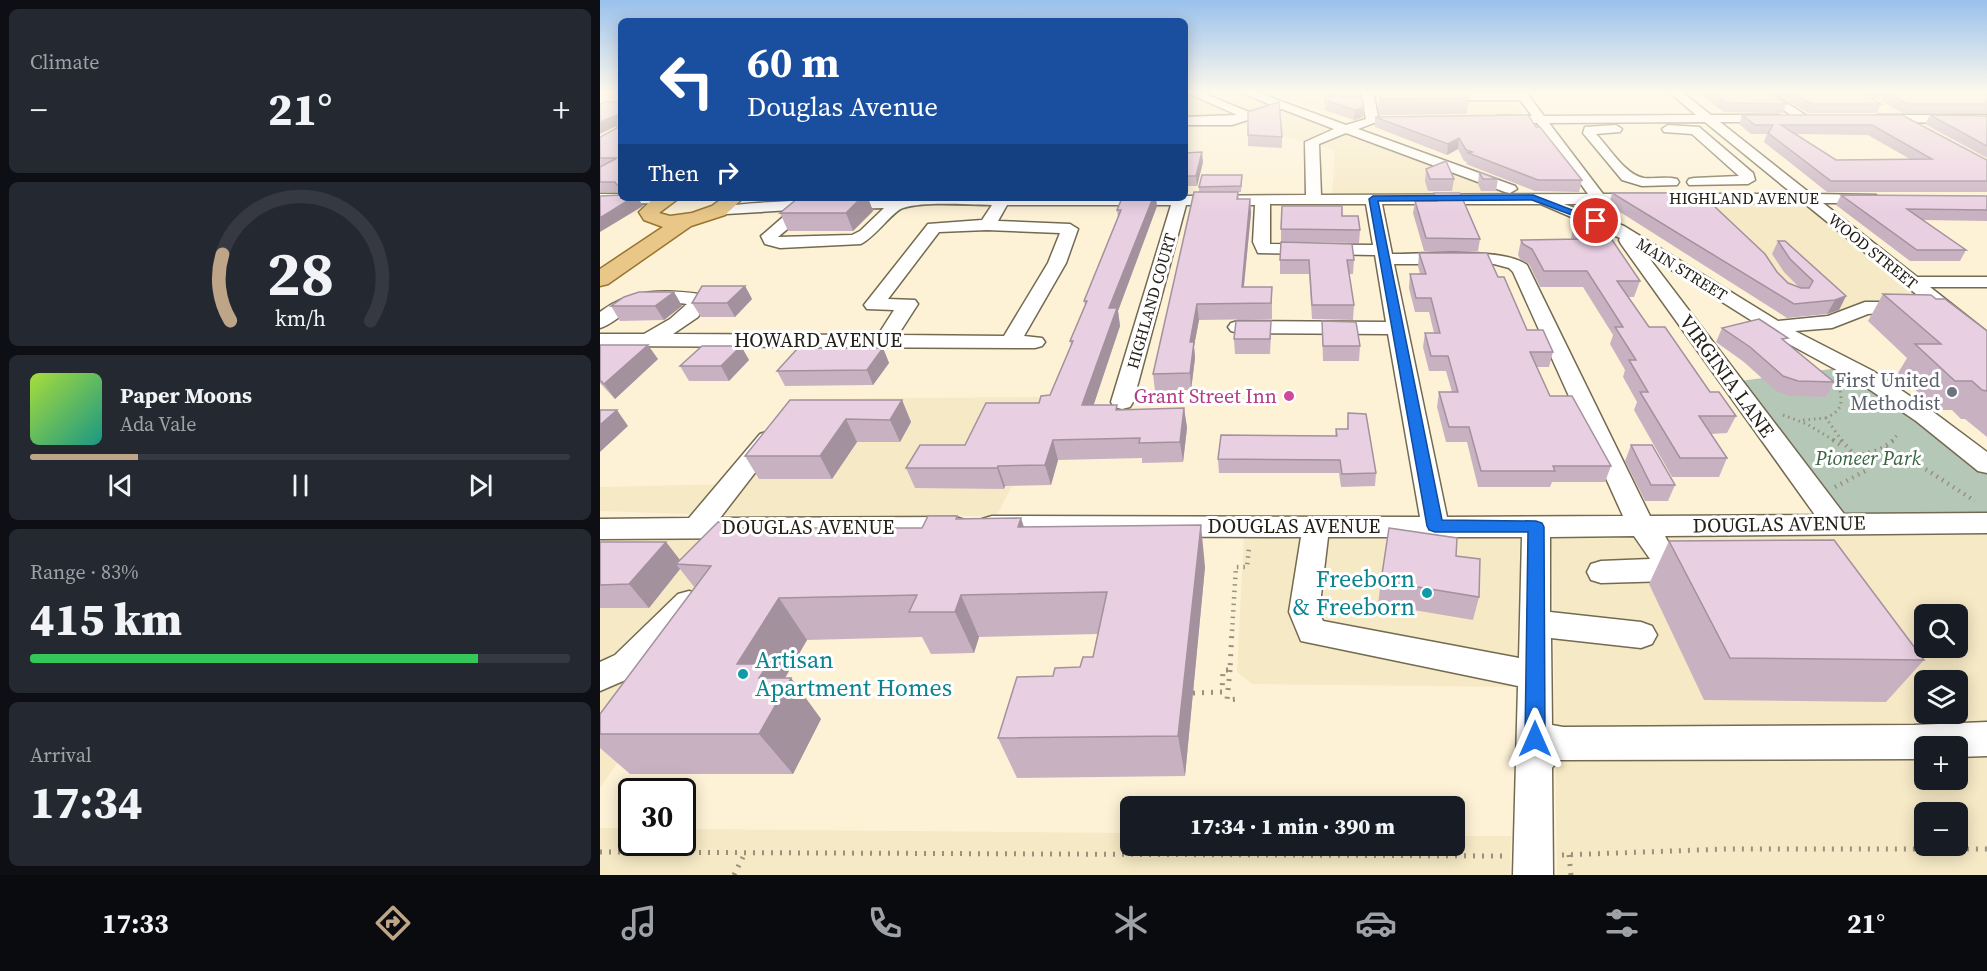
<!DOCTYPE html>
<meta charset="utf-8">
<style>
:root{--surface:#171b24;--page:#242831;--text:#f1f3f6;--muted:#9ea1a6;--line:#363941;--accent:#bfa587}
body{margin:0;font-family:"Source Serif 4",serif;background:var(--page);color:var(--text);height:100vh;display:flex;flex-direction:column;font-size:22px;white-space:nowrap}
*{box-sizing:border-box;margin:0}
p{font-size:20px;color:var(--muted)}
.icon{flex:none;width:33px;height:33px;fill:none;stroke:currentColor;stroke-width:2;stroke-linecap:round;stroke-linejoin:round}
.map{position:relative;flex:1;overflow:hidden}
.panel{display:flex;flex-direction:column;gap:9px;padding:9px;background:#0d0f14;width:600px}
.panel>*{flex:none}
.hud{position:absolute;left:18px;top:18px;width:570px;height:183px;border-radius:9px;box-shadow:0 3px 15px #0003;background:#1a4fa0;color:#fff;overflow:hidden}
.tools{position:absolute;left:1314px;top:604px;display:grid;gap:12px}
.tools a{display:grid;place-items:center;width:54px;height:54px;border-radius:9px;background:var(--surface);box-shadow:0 3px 15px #0003;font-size:30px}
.speed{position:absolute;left:18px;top:778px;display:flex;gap:12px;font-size:30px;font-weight:700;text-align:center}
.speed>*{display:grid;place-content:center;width:78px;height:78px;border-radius:50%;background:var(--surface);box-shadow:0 3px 15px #0003;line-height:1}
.speed .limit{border:3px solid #111;border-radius:9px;background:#fff;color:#111}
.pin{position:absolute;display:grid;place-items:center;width:51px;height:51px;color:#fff;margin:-26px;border:3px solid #fff;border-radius:50%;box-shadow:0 2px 6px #0007}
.me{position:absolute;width:66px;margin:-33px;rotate:0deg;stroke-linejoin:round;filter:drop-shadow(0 0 4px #0008)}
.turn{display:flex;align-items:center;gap:21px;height:126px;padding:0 30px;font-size:27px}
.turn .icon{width:78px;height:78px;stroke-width:2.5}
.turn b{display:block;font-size:42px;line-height:51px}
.then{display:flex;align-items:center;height:57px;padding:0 30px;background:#0003;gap:12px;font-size:22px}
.big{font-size:45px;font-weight:800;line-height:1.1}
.panel .card{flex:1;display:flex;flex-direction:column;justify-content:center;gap:9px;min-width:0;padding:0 21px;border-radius:9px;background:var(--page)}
.panel .dial{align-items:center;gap:0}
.dial svg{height:156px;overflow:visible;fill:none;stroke:var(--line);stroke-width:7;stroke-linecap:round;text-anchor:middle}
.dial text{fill:var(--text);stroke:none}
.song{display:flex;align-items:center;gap:18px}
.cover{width:72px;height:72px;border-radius:9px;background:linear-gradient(135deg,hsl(80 70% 55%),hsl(170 70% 35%))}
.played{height:6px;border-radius:3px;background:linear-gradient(90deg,var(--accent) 20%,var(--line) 20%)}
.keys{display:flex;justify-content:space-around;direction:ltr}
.heat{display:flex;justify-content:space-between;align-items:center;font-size:33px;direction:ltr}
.charge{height:9px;border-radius:4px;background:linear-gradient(90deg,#34c759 83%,var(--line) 0)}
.trip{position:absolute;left:520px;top:796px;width:345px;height:60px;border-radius:9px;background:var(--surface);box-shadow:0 3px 15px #0003;font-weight:800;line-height:60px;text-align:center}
.tab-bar{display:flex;height:96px;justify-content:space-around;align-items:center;background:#090b0e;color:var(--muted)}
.tab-bar .icon{width:42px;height:42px}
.tab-bar .active{color:var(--accent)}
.tab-bar b{font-size:27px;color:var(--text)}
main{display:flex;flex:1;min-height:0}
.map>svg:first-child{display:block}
.built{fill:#f6e9c5;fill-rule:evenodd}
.green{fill:#b5c8b7}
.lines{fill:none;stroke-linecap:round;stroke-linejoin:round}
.minor-casing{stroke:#736a51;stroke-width:3}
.major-casing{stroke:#99742e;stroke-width:3}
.path-far2{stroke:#99917d;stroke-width:3;stroke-dasharray:1.5 4;stroke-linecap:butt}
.path-far1{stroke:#99917d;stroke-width:4.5;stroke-dasharray:1.5 5;stroke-linecap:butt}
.path{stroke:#99917d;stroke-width:5;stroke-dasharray:2 7;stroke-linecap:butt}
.minor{fill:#fff;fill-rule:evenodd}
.major{fill:#e8c789;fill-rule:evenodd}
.wall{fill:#c8b2c2;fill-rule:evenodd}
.shaded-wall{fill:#a3919e}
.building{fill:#e9cfe2;stroke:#a3919e;stroke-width:1.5;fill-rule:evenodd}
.route{fill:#1a73e8;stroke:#114b97;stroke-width:1.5}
.worship-dot{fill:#6b7280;stroke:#fff;stroke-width:2}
.hotel-dot{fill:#d1479c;stroke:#fff;stroke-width:2}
.culture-dot{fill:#0f9aa8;stroke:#fff;stroke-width:2}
.labels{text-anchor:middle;stroke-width:6;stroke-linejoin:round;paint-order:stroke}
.far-street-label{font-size:16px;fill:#252117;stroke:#fff}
.street-label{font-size:20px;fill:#252117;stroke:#fff}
.worship-label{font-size:20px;fill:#5b616d;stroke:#fff;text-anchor:end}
.hotel-label{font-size:20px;fill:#b23c85;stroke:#fff;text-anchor:end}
.park-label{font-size:20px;font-style:italic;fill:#38633f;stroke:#fff}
.near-culture-label{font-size:24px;fill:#0d838f;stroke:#fff;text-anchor:end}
</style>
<main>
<section class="panel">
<div class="card"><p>Climate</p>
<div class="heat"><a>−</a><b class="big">21°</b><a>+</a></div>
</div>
<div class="card dial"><svg viewBox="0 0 100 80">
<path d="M14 69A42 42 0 1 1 86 69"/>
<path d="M14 69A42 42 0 0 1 10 35" stroke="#bfa587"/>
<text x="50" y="56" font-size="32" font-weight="700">28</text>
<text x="50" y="72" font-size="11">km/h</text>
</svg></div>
<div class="card">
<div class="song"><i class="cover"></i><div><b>Paper Moons</b><p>Ada Vale</p></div></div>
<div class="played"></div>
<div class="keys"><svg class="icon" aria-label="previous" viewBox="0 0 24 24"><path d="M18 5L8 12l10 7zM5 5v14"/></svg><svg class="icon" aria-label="pause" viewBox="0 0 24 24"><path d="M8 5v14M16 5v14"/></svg><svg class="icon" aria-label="next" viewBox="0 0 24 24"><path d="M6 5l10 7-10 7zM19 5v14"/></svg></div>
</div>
<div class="card"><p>Range · 83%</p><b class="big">415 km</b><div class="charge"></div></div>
<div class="card"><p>Arrival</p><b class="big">17:34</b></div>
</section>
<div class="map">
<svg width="1387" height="875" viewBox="0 0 1387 875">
<rect width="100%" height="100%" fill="#fdf2d6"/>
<g class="built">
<path d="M585,92H636L673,106L629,119H585Z"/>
<path d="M667,92H761L766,120L756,122Z"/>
<path d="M831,92H908L924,115H870L863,103Z"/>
<path d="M681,109L734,129L704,142L634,122Z"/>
<path d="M744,132L909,195L732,196L735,150L719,146V142Z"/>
<path d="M988,201H1203L1344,316L1194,311L1019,211Z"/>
<path d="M451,397L411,488L396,516L178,517L0,511V487L133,484L199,399Z"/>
<path d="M1387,533V875H957L952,537ZM1324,615H1358V648H1324ZM1324,681H1358V714H1324ZM1324,747H1358V780H1324ZM1324,813H1358V846H1324Z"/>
<path d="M644,536L920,537L916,692L915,687L652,684L637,672Z"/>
<path d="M149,537L182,540L0,787V539Z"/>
<path d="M0,828H31L32,843H82L83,829L531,833V846H855V836H911L910,875H0Z"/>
</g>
<path class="green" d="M1246,367L1387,465V523L1236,524L1132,382Z"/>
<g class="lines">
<defs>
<g id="minor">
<path d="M585,92H600L649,112L671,105L640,92H656L746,125L766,119L761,92H773L779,121L758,129L915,186L917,189L910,193L905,192L746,133L719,144L721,195L988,194L937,123H893L891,120L897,116H932L920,100H848L842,97L848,94L926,92L944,116L1096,115L1069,92H1082L1111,115H1179V121L1175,122H1120L1211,194L1276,195L1279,198L1271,203H1223L1317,277H1387V287H1330L1387,332V348L1380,346L1204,203L964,204L1024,226L1178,321L1228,316L1265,302H1316L1319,306L1316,310L1268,314L1232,328L1195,331L1273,371L1332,411L1387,452V473L1378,471L1316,421L1257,381L1187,343L1046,254L1244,514L1387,513V533L1065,536L1084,570L1080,578L1070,581L1001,583L991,580L987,572L991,564L1001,561L1050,559L1034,536L950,537V612L1041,622L1052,626L1057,635L1052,644L1041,648L951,638L952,725L963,727L1314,725L1387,722V756L1358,757V747H1324V758L1314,759L958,760L952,768L953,875H913L918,686L701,641L689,612L701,537L392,536L382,533L378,526L382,519L392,516L820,517L788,334L638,333L631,331L628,327L631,323L638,321L786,322L775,255L658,253L653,242L655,205H586L533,402L530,407L522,409L514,407L511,402L571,205H407L398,221L470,224L478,229L466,263L424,336L442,338L445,342L442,346L435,348L0,346V334H44L70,319L87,304C66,301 44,301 25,313C17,318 10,325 0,328V312C30,289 64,289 99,294L106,296L108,300L98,317L73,334L278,335L294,310L267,309L264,305L328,224L382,220L392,205C366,205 326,201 303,208C293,211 276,236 261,244L180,248L165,244L161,236L191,210L110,215L108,212C124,192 530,198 585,198V196L706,195L705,142L734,129L682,109L632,125H585V117L637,115ZM1105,122L1193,194H1003L949,123ZM670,204H766L773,245L670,244ZM782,204H941L1020,238L1019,240L1021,244L1215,515L1050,516L927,265C904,247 823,254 792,254ZM284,208L260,231L252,235L178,237L210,210ZM387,230L460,233L448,263L404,336L298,335L318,304L315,300L288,299L339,232ZM794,264H894L909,268L913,272L1023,516L847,517ZM728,537H922L919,658L723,621L719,612Z"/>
<path d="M1156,92H1170L1210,118L1208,121H1200Z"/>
<path d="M1278,115H1387V123L1274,122V116Z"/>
<path d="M1016,125L1022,129L1020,132L996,134C1009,147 1025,175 1044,178C1055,179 1066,176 1077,179L1079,182L1077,185L1042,186L1022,180L983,133L985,127Z"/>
<path d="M1068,125L1099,127L1153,173L1155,180L1148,184L1089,185L1087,182L1089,179L1094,178L1139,176L1092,134L1064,132L1062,129Z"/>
<path d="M0,194H21V198H71L63,203L0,204Z"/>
<path d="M169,431L178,434L181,439L120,518L355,517L365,520L369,527L365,534L355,537L0,539V519L89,518L160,434Z"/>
<path d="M89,591L100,594L104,603L100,612L37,675L0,691V662L15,655L78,594Z"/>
</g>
<path id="major" d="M54,198H79L59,213L70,216L92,213L112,206L123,198H143L125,215L91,226L8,284L0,286V269L63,227L44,220L39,212Z"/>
</defs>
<use href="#minor" class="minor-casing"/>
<use href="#major" class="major-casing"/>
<g class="path-far2">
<path d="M1240,391C1243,406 1240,411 1226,418L1242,441"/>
<path d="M1183,415L1207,424L1235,441"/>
<path d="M1203,420L1226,418"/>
<path d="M1292,441L1297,435"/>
</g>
<g class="path-far1">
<path d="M1233,440L1244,447"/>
<path d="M1286,447L1313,461L1375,501"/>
<path d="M1256,456L1279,450L1294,440"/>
<path d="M1235,487L1265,471L1261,462L1241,440"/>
<path d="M632,631L636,567H647L649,548"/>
</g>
<g class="path">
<path d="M630,670L627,700L639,699"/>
<path d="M593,693L622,692L623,670H630L632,629"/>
<path d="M0,852L903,856"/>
<path d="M962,855L1126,849H1387"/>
<path d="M969,855L971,875"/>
<path d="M134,875L145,853"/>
</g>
<use href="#minor" class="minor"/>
<use href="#major" class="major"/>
</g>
<g class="wall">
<path d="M779,92L869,98L867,114L780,115L778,107Z"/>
<path d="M1096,92H1169L1186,104L1183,113L1124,112Z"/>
<path d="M1173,92H1261L1281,104L1277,113H1208Z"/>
<path d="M1264,92H1387V113H1303Z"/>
<path d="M725,100L764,107L763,117L754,120L725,110Z"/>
<path d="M21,102V192H0V137L17,128Z"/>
<path d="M1142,115H1302L1387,160V192H1227L1164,142L1167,134H1151L1139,124ZM1196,134L1268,135L1310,159L1236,160Z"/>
<path d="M1330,115L1387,116V158L1325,124Z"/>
<path d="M775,117L936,127L982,180L979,192L935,191L866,164L867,162L864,161L858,149L847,155L775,127Z"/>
<path d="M648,135L682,137V148L648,146Z"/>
<path d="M585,153L603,162L597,186H585Z"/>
<path d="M826,169L854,179L852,191H828L825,181Z"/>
<path d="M879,172L898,179L896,191H881L878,184Z"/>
<path d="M642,181L641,192H638L639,199H650L651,213L644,287H672V319L599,320L594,346L595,358L591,390L555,391L553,374L599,192V187Z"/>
<path d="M834,193L880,239L878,251H824L813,213L815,201H833Z"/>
<path d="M1012,193L1098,206L1188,283L1199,287L1184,272L1172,254L1178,241L1246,296L1239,310L1227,314L1187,318L1009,205Z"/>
<path d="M1241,195L1387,196V221L1323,220L1366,250L1360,261H1310L1236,205Z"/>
<path d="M198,198H268L273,211L253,231H188L180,213Z"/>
<path d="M557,206L518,311L520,326L493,405L518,410L584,408L587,428L583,462L542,463V458L458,460L451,485L405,486L404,489L315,488L306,468L365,445L439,403L450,395L471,346L470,341L485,305L484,301L518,218L517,210Z"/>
<path d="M742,216L760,230L759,243L681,242V229Z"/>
<path d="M973,229L1040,281L1034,297H1028L1049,327L1110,392L1136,416L1127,433L1111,434L1127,458L1119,477H1072L1034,410L1037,402L1023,377L1025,370L1010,344L1013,335L983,287H940L929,264L920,259L918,255L921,240L971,239Z"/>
<path d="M819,253L898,277L927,330L953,352L949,367H936L950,396L1011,466L1005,482H952L950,487H878L867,442H846L837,407L839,392H852L846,371H829L823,347L825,333H834L829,312H815L809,288L810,274H820L818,266Z"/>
<path d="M680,260H754L753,274H749L754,305L753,320L712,319L709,274H680Z"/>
<path d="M145,286L152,299L135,317H101L92,303Z"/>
<path d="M74,292L82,306L64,320L20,321L11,306Z"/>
<path d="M1283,294L1336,299L1387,331V437L1365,419H1361L1352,410H1336L1298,373L1307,358L1268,321Z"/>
<path d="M722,321L760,346L759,361H723Z"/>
<path d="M1122,328L1186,342L1234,382L1226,397L1190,396L1176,391L1144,362L1116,342Z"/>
<path d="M671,335L670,354H635L634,339Z"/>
<path d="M0,345L58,359L15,399L0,383Z"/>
<path d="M141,346L149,360L129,381H89L80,366Z"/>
<path d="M283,348L289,363L273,385L185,386L177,371Z"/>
<path d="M302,400L311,422L300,442H257L232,479H159L145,456Z"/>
<path d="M748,413L776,473L775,486L741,487L739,473H619L618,459L735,436L736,429H747Z"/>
<path d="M1031,445L1075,485L1068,501H1045L1025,461Z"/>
<path d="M357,516L358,519L424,527L605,567L585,776L417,778L398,738L453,676L480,667L493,657L498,634L379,637L374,653L331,654L322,637L207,640L185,678H191L221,719L193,774H30L0,748V714L95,588L80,569L49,608H0V542H66L80,560L141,528H322Z"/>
<path d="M1069,541L1324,660L1286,702L1104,700L1049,584Z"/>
<path d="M856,556L879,597L873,620L778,604L781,581Z"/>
</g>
<g class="shaded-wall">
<path d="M764,107L763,117L754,120L755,110Z"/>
<path d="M17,115L21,124L0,134V122Z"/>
<path d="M859,138L858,149L847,155L848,144Z"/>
<path d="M602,152L603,162L597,186L596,176Z"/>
<path d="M32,198H38L43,206L0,232V218Z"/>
<path d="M261,198H268L273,211L253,231L246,213Z"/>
<path d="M553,198H556L557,206L518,311L520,326L487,425L482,405L509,308Z"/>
<path d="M650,199L651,213L642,303V287Z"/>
<path d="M145,286L152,299L135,317L127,303Z"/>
<path d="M74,292L82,306L64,320L55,306Z"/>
<path d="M1246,296L1239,310L1227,314L1235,300Z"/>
<path d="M597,304L599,320L594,346L595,358L591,390L590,373V342Z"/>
<path d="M48,345L58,359L15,399L4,384Z"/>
<path d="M141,346L149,360L129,381L121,366Z"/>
<path d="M283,348L289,363L273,385L267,370Z"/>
<path d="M302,400L311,422L300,442L290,420Z"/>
<path d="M584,408L587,428L583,462L580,442Z"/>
<path d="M17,410L28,426L0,452V425Z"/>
<path d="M246,419L257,442L232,479L220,456Z"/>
<path d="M453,440L458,460L451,485L445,465Z"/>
<path d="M398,466L405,486L404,489L397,468Z"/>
<path d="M421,518L435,560L418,527Z"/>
<path d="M138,523L165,565L133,528Z"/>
<path d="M601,525L605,567L585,776L578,736Z"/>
<path d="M66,542L83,564H76L80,569L49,608L29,584Z"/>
<path d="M361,595L379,637L374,653L355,612Z"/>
<path d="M179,598L207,640L182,683L191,678L221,719L193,774L159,734L137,664Z"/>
</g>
<g class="building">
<path d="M779,92H866L869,98L781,99Z"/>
<path d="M1111,92H1169L1186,104L1127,103Z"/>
<path d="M1191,92H1261L1281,104H1211Z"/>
<path d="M1284,92H1387V104H1307Z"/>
<path d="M726,96L762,97L764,107L755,110L725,100Z"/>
<path d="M6,102H21V185H17L15,182H0V167L17,158H0V137L17,128V115L0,122V104Z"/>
<path d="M679,102L682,137L648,135V112Z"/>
<path d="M928,115L936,127H940L982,180H938L868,153L872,152L866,150L859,138L848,144L775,117Z"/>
<path d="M1142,115H1302L1387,160V181H1231L1168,133L1173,125H1155ZM1181,125H1272L1332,159L1236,160Z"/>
<path d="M1330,115L1387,116V146Z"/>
<path d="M602,152L596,176H585V153Z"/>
<path d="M846,161L854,179H830L826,169Z"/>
<path d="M879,172L898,179H883Z"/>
<path d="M602,175H642L641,186L599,187Z"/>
<path d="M594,192H638L637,199H650L642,287H672L671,303L597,304L590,342H594L590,373L553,374Z"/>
<path d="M834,193H860L880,239L826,238L815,201H837Z"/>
<path d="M1012,193H1086L1098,206H1114L1165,254L1177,272L1188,283L1201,288H1209L1213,281L1190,259L1178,241H1185L1246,296L1235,300L1194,304Z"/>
<path d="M21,195V198H32L0,218V196Z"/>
<path d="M1241,195L1387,196V210L1307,209L1366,250H1317Z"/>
<path d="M198,198H261L246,213H180Z"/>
<path d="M522,198H553L509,308H517L482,405H517L516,410L584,408L580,442L539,443L540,438L453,440L445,465L398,466L397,468H306L320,445H365L386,403H439L441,396L450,395L473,341H470L487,301H484L521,210H517Z"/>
<path d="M682,206H742V216H758L760,230L681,229Z"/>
<path d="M1004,228L1040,281H1017L1049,327H1065L1110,392H1119L1136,416H1099L1127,458H1080L1040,392H1048L1029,360H1036L1015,327H1023L987,271H944L932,249L923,244L921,240L981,239L973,229Z"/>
<path d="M681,242L752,244L754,260H747L754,305H712L709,260H680Z"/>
<path d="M819,253H887L898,277H904L927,330H943L953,352H930L950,396H972L1011,466H953L955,471H881L869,427H849L839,392H858L848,356H831L825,333H840L831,298H816L810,274H826Z"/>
<path d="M102,286H145L127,303H92Z"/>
<path d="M39,292H74L55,306H11L24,297Z"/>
<path d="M1283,294L1331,295L1336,299H1345L1387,331V391L1382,390L1372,381H1355L1315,344H1341Z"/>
<path d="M1159,319L1188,338L1182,339L1234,382L1198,381L1183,376L1150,347L1122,328Z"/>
<path d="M636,321H671L670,339H634Z"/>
<path d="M722,321L756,322L760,346H723Z"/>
<path d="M0,345H48L4,384L0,380Z"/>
<path d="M102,346H141L121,366H80Z"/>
<path d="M198,348H283L267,370L177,371Z"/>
<path d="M190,400H302L290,420L246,419L220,456H145Z"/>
<path d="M0,410H17L0,425Z"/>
<path d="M748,413L766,414L776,473L742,474L740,460L618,459L621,435L737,436L736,429H748Z"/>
<path d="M1031,445H1052L1075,485H1051Z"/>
<path d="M328,516H357L356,519L421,518L418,527L601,525L578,736L398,738L417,677L453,676L455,668L480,667L483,657H493L507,592L361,595L355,612H309L317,595L179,598L137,664H168L159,678H191L159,734H0V714L111,566L76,564L118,522L138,523L133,528H322Z"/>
<path d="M789,528L857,538L856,556L880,559L879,597L781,581Z"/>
<path d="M1234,540L1324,660L1130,658L1069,541Z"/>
<path d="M0,542H66L29,584L0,585Z"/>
</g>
<linearGradient id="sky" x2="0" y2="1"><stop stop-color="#99c1ec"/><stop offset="0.43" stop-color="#fef9ed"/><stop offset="1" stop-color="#fef9ed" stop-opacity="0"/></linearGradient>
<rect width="1387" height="214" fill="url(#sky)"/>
<path class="route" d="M933,195L1001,221L993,223L932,200L778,201L842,520L936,521L942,523L944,527L945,739L942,746L935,749L928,746L925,739L928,532H835L829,530L827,526L769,199L773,196Z"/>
<circle class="worship-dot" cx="1352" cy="392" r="6"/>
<circle class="hotel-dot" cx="689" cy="396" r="6"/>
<g class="culture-dot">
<circle cx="827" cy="593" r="6"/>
<circle cx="143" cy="674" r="6"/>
</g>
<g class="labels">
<g class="far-street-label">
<text x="1144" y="204">HIGHLAND AVENUE</text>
<text transform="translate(1273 251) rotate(39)" y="6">WOOD STREET</text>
<text transform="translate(1082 269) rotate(32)" y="6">MAIN STREET</text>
<text transform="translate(551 301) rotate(-74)" y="6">HIGHLAND COURT</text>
</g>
<g class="street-label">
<text x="218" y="347">HOWARD AVENUE</text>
<text transform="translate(1127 376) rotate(54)" y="7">VIRGINIA LANE</text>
<text transform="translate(1179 524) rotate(-1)" y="7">DOUGLAS AVENUE</text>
<text x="694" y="533">DOUGLAS AVENUE</text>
<text x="208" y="534">DOUGLAS AVENUE</text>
</g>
<g class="worship-label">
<text x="1340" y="387">First United<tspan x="1340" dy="23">Methodist</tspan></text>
</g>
<g class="hotel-label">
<text x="677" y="403">Grant Street Inn</text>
</g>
<g class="park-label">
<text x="1268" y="465">Pioneer Park</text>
</g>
<g class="near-culture-label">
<text x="815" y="587">Freeborn<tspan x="815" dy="28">&amp; Freeborn</tspan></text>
<text x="155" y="668" text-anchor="start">Artisan<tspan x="155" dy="28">Apartment Homes</tspan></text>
</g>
</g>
</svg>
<div class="tools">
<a><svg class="icon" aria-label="search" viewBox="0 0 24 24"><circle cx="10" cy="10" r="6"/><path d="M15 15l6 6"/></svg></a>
<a><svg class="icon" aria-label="layers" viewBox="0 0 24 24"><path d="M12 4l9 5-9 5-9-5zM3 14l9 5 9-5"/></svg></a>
<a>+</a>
<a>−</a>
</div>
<div class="speed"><div class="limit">30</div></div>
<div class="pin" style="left:996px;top:221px;background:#d93025"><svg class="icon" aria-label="arrive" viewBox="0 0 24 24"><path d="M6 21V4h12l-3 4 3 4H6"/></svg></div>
<svg class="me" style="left:935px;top:739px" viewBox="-20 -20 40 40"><path d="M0-17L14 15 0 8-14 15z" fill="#1a73e8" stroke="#fff" stroke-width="4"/></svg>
<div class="trip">17:34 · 1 min · 390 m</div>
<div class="hud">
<div class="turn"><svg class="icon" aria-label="left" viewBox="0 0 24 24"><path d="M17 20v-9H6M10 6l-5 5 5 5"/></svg><div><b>60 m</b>Douglas Avenue</div></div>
<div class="then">Then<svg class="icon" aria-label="right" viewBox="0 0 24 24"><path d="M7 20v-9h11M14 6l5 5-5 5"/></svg></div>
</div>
</div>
</main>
<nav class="tab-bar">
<b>17:33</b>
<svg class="icon active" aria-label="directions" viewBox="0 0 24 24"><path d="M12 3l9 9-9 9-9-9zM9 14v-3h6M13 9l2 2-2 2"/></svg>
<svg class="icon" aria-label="music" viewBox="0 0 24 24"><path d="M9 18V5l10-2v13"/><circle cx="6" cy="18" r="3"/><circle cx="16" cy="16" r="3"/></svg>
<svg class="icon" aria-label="phone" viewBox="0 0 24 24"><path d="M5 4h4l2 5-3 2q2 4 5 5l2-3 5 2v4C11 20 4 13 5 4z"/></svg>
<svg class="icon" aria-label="climate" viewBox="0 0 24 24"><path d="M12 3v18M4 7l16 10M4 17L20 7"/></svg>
<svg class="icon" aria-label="car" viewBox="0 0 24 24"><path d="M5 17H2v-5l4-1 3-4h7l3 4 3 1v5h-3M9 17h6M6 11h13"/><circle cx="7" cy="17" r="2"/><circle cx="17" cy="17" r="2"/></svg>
<svg class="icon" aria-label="filters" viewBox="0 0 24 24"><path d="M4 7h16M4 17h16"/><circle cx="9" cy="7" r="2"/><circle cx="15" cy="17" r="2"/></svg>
<b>21°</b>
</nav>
